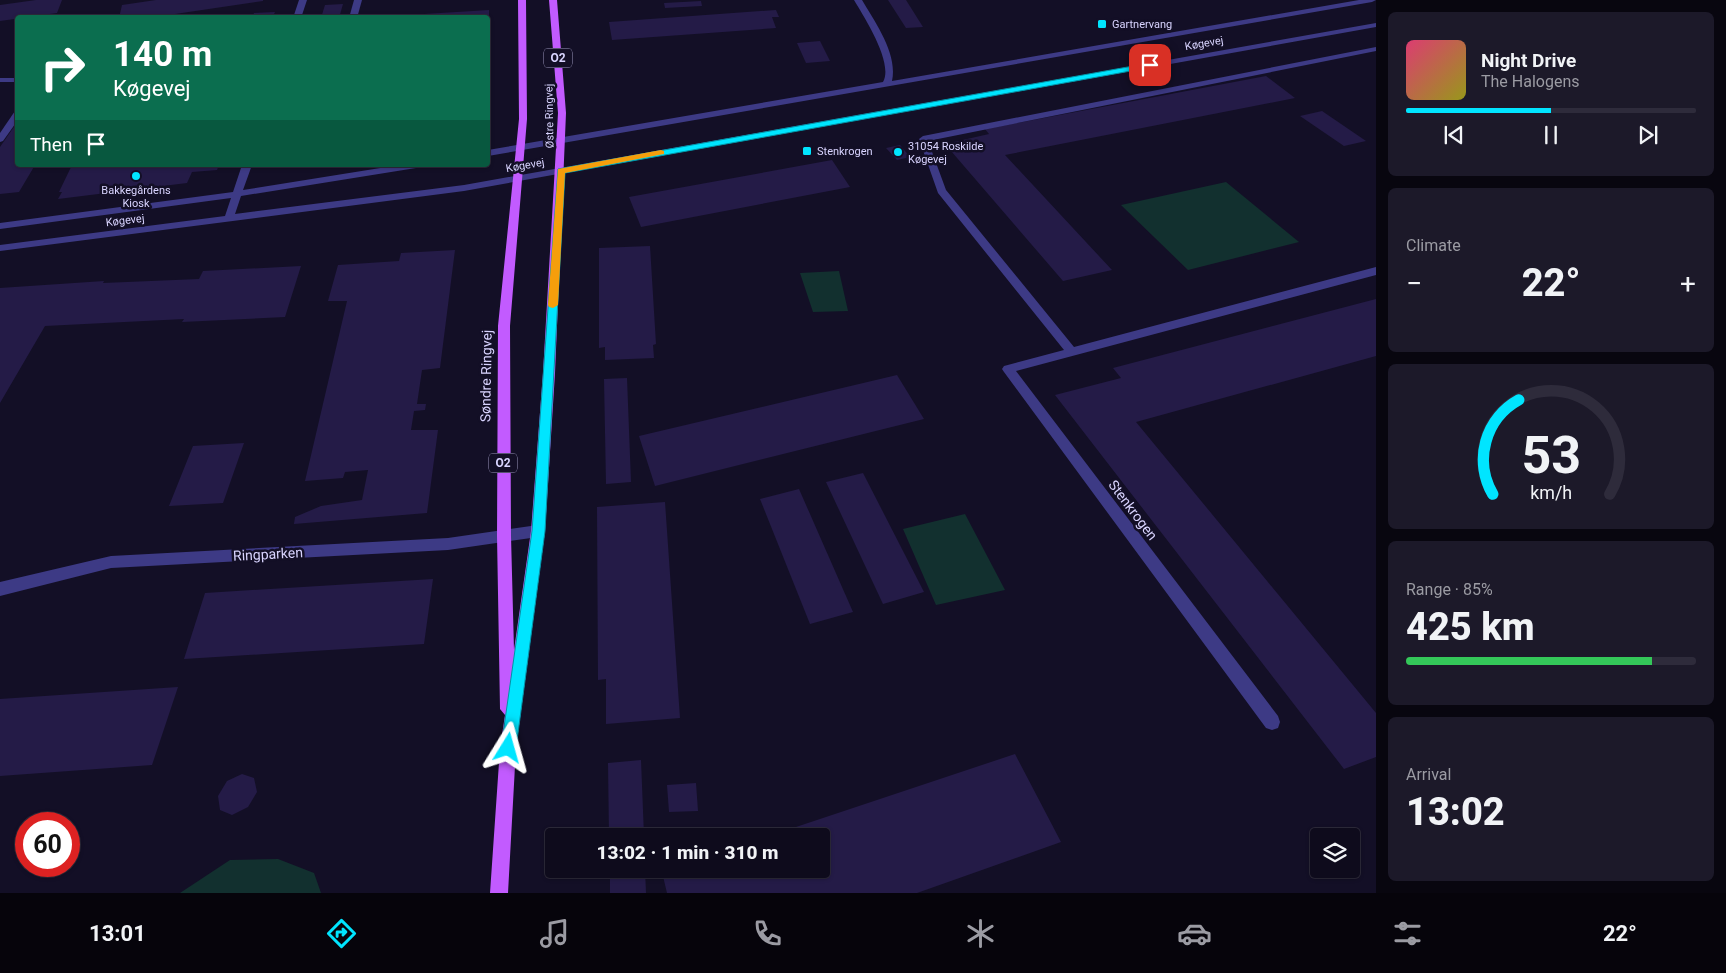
<!DOCTYPE html>
<meta charset="utf-8">
<style>
:root{--surface:#0e0b1c;--page:#1c1929;--text:#f1f3f6;--muted:#9b9ba3;--line:#2e2b3b;--accent:#00e5ff}
body{margin:0;font-family:Roboto,sans-serif;background:var(--page);color:var(--text);height:100vh;display:flex;flex-direction:column;font-size:19px;white-space:nowrap}
*{box-sizing:border-box;margin:0}
p{font-size:16px;color:var(--muted)}
.icon{flex:none;width:28px;height:28px;fill:none;stroke:currentColor;stroke-width:2;stroke-linecap:round;stroke-linejoin:round}
.map{position:relative;flex:1;overflow:hidden}
.panel{display:flex;flex-direction:column;gap:12px;padding:12px;background:#08060f;width:350px}
.panel>*{flex:none}
.banner{position:absolute;left:15px;top:15px;width:475px;height:152px;border-radius:5px;box-shadow:0 1px 4px #0004,0 0 0 1px var(--line);background:#0b6e4f;color:#fff;overflow:hidden}
.controls{position:absolute;left:1310px;top:828px;display:grid;gap:10px}
.controls a{display:grid;place-items:center;width:50px;height:50px;border-radius:5px;background:var(--surface);box-shadow:0 1px 4px #0004,0 0 0 1px var(--line);font-size:25px}
.speed{position:absolute;left:15px;top:812px;display:flex;gap:10px;font-size:25px;font-weight:700;text-align:center}
.speed>*{display:grid;place-content:center;width:65px;height:65px;border-radius:50%;background:var(--surface);box-shadow:0 1px 4px #0004,0 0 0 1px var(--line);line-height:1}
.speed .limit{border:8px solid #d22;background:#fff;color:#111}
.pin{position:absolute;display:grid;place-items:center;width:42px;height:42px;color:#fff;margin:-21px;border-radius:10px;box-shadow:0 2px 8px #0006}
.me{position:absolute;width:55px;margin:-28px;rotate:8deg;stroke-linejoin:round;filter:drop-shadow(0 0 4px #0008)}
.turn{display:flex;align-items:center;gap:18px;height:105px;padding:0 15px;font-size:22px}
.turn .icon{width:65px;height:65px;stroke-width:2.5}
.turn b{display:block;font-size:35px;line-height:42px}
.then{display:flex;align-items:center;height:48px;padding:0 15px;background:#0003;gap:10px;font-size:19px}
.big{font-size:38px;font-weight:800;line-height:1.1}
.panel .card{flex:1;display:flex;flex-direction:column;justify-content:center;gap:8px;min-width:0;padding:0 18px;border-radius:8px;background:var(--page)}
.panel .dial{align-items:center;gap:0}
.dial svg{height:130px;overflow:visible;fill:none;stroke:var(--line);stroke-width:7;stroke-linecap:round;text-anchor:middle}
.dial text{fill:var(--text);stroke:none}
.song{display:flex;align-items:center;gap:15px}
.cover{width:60px;height:60px;border-radius:8px;background:linear-gradient(135deg,hsl(340 70% 55%),hsl(60 70% 35%))}
.played{height:5px;border-radius:2px;background:linear-gradient(90deg,var(--accent) 50%,var(--line) 50%)}
.keys{display:flex;justify-content:space-around;direction:ltr}
.heat{display:flex;justify-content:space-between;align-items:center;font-size:28px;direction:ltr}
.charge{height:8px;border-radius:4px;background:linear-gradient(90deg,#34c759 85%,var(--line) 0)}
.trip{position:absolute;left:545px;top:828px;width:285px;height:50px;border-radius:5px;background:var(--surface);box-shadow:0 1px 4px #0004,0 0 0 1px var(--line);font-weight:800;line-height:50px;text-align:center}
.tab-bar{display:flex;height:80px;justify-content:space-around;align-items:center;background:#06040b;color:var(--muted)}
.tab-bar .icon{width:35px;height:35px}
.tab-bar .current{color:var(--accent)}
.tab-bar b{font-size:22px;color:var(--text)}
main{display:flex;flex:1;min-height:0}
.map>svg:first-child{display:block}
.green{fill:#12302f}
.building{fill:#241b47}
.lines{fill:none;stroke-linecap:round;stroke-linejoin:round}
.minor{fill:#3d3a85;fill-rule:evenodd}
.major{fill:#c25bff;fill-rule:evenodd}
.route{fill:#00e5ff;stroke:#0095a6}
.slow{fill:#f59e0b}
.poi-dot{fill:#00e5ff;stroke:#130f26;stroke-width:2}
.labels{text-anchor:middle;stroke-width:5;stroke-linejoin:round;paint-order:stroke}
.far-poi-label{font-size:11px;fill:#d9d4ff;stroke:#130f26;text-anchor:start}
.far-street-label{font-size:11px;fill:#d9d4ff;stroke:#130f26}
.shield{fill:#130f26;stroke:#9e99be;stroke-width:1}
.shield-label{font-size:12px;font-weight:bold;fill:#d9d4ff}
.street-label{font-size:14px;fill:#d9d4ff;stroke:#130f26}
</style>
<main>
<div class="map">
<svg width="1376" height="893" viewBox="0 0 1376 893">
<rect width="100%" height="100%" fill="#130f26"/>
<g class="green">
<path d="M1226,182L1299,242L1188,270L1121,205Z"/>
<path d="M839,271L848,311L813,312L800,273Z"/>
<path d="M965,514L1005,590L936,605L903,529Z"/>
<path d="M278,859L314,873L321,893H180L230,860Z"/>
</g>
<g class="building">
<path d="M36,0H62L57,13L0,21V5Z"/>
<path d="M156,0H263V1L148,18H119L122,5Z"/>
<path d="M888,0H906L923,27L906,28Z"/>
<path d="M701,1L702,6L665,8L664,3Z"/>
<path d="M343,4L339,18H321L325,5Z"/>
<path d="M489,10V18H392V16Z"/>
<path d="M776,10L779,17H772L776,28L612,40L609,22Z"/>
<path d="M275,12L272,18H252L254,13Z"/>
<path d="M820,41L830,61L806,63L797,43Z"/>
<path d="M1266,76L1295,98L1005,155L1112,270L1063,281L945,144L989,134L985,129Z"/>
<path d="M1322,111L1366,141L1344,146L1300,116Z"/>
<path d="M18,121V165H35L19,192L0,194V147Z"/>
<path d="M900,145L910,157L897,160L886,148Z"/>
<path d="M832,160L850,187L641,227L629,197Z"/>
<path d="M72,165H219L217,170L192,172L187,183L58,199L62,192H59Z"/>
<path d="M650,246L656,344L653,345L654,358L605,360V347L599,348V248Z"/>
<path d="M455,250L440,368L422,370L417,404H426L425,410L414,411L411,430H438L427,513L294,524L295,517L321,506L362,500L368,470L345,472L343,478L305,481L347,301H328L338,265L399,261L401,253Z"/>
<path d="M301,266L285,317L182,322L184,319L45,326L0,403V288L104,281L103,283L199,279L203,271Z"/>
<path d="M1376,299V356L1136,422L1376,713V757L1344,769L1055,395L1121,378L1113,368Z"/>
<path d="M897,375L924,419L655,486L639,436Z"/>
<path d="M627,378L631,482L606,484L604,379Z"/>
<path d="M244,443L223,503L169,506L193,446Z"/>
<path d="M863,473L924,592L883,604L826,482Z"/>
<path d="M799,489L853,612L810,624L760,499Z"/>
<path d="M665,502L680,718L606,724V679L598,680L597,507Z"/>
<path d="M433,579L424,644L184,659L205,593Z"/>
<path d="M178,687L152,765L0,776V699Z"/>
<path d="M1015,754L1061,842L917,893H667L662,872L670,869H821V836H769Z"/>
<path d="M641,760L644,836H609L608,763Z"/>
<path d="M242,774L254,778L257,792L248,807L232,815L220,810L218,796L227,781Z"/>
<path d="M696,783L698,811L669,812L667,785Z"/>
<path d="M610,869H645L646,893H610Z"/>
</g>
<g class="lines">
<g class="minor">
<path d="M299,0H307L301,18H293Z"/>
<path d="M354,0H362L357,18H349Z"/>
<path d="M854,0H862C875,22 898,54 892,81L1359,0H1376L1372,2L488,156V150L883,82C894,63 864,17 854,0Z"/>
<path d="M1376,23V27L464,191L0,251V245L225,216L231,198L0,229V223L233,192L242,165H252L243,190L399,165H421L416,168L241,196L235,214L464,185Z"/>
<path d="M1376,47V51L928,141L946,190L1074,347L1376,267V275L1016,371L1278,716L1280,722L1278,728L1272,730L1266,728L1004,372L1002,369L1004,366L1064,350L938,193L919,139L923,136Z"/>
<rect x="0" y="78" width="18" height="4"/>
<path d="M15,111H18V120L3,141L0,142V133Z"/>
<path d="M538,525L543,527L545,531L543,535L538,537L448,550L111,568L0,596V582L111,556L448,538Z"/>
</g>
<path class="major" d="M518,0H526L527,119L510,326L511,536L514,650L531,531L543,373L558,113L549,0H557L566,113L555,373L545,531L516,748L508,893H490L500,748L505,715L500,709L497,536L498,326L519,119Z"/>
</g>
<path class="route" d="M1150,63L1154,65L1153,67L565,173L545,531L516,748L514,754L508,756L503,754L501,748L532,531L558,169Z"/>
<path class="slow" d="M661,150L664,151V154L565,173L558,305L553,308L549,307L548,305L558,169Z"/>
<g class="poi-dot">
<rect x="1097" y="19" width="10" height="10" rx="2.5"/>
<rect x="802" y="146" width="10" height="10" rx="2.5"/>
<circle cx="898" cy="152" r="5"/>
<circle cx="136" cy="176" r="5"/>
</g>
<g class="labels">
<g class="far-poi-label">
<text x="1112" y="28">Gartnervang</text>
<text x="908" y="150">31054 Roskilde<tspan x="908" dy="13">Køgevej</tspan></text>
<text x="817" y="155">Stenkrogen</text>
<text x="136" y="194" text-anchor="middle">Bakkegårdens<tspan x="136" dy="13">Kiosk</tspan></text>
</g>
<g class="far-street-label">
<text transform="translate(1204 43) rotate(-10)" y="4">Køgevej</text>
<text transform="translate(549 116) rotate(-91)" y="4">Østre Ringvej</text>
<text transform="translate(525 165) rotate(-10)" y="4">Køgevej</text>
<text transform="translate(125 220) rotate(-7)" y="4">Køgevej</text>
</g>
<g class="shield">
<rect x="544" y="48.5" width="28" height="19" rx="4"/>
<rect x="489" y="453.5" width="28" height="19" rx="4"/>
</g>
<g class="shield-label">
<text x="558" y="62">O2</text>
<text x="503" y="467">O2</text>
</g>
<g class="street-label">
<text transform="translate(486 376) rotate(-89)" y="5">Søndre Ringvej</text>
<text transform="translate(1133 510) rotate(53)" y="5">Stenkrogen</text>
<text transform="translate(268 554) rotate(-3)" y="5">Ringparken</text>
</g>
</g>
</svg>
<div class="controls">
<a><svg class="icon" aria-label="layers" viewBox="0 0 24 24"><path d="M12 4l9 5-9 5-9-5zM3 14l9 5 9-5"/></svg></a>
</div>
<div class="speed"><div class="limit">60</div></div>
<div class="pin" style="left:1150px;top:65px;background:#d93025"><svg class="icon" aria-label="arrive" viewBox="0 0 24 24"><path d="M6 21V4h12l-3 4 3 4H6"/></svg></div>
<svg class="me" style="left:508px;top:748px" viewBox="-20 -20 40 40"><path d="M0-17L14 15 0 8-14 15z" fill="#00e5ff" stroke="#fff" stroke-width="4"/></svg>
<div class="trip">13:02 · 1 min · 310 m</div>
<div class="banner">
<div class="turn"><svg class="icon" aria-label="right" viewBox="0 0 24 24"><path d="M7 20v-9h11M14 6l5 5-5 5"/></svg><div><b>140 m</b>Køgevej</div></div>
<div class="then">Then<svg class="icon" aria-label="arrive" viewBox="0 0 24 24"><path d="M6 21V4h12l-3 4 3 4H6"/></svg></div>
</div>
</div>
<section class="panel">
<div class="card">
<div class="song"><i class="cover"></i><div><b>Night Drive</b><p>The Halogens</p></div></div>
<div class="played"></div>
<div class="keys"><svg class="icon" aria-label="previous" viewBox="0 0 24 24"><path d="M18 5L8 12l10 7zM5 5v14"/></svg><svg class="icon" aria-label="pause" viewBox="0 0 24 24"><path d="M8 5v14M16 5v14"/></svg><svg class="icon" aria-label="next" viewBox="0 0 24 24"><path d="M6 5l10 7-10 7zM19 5v14"/></svg></div>
</div>
<div class="card"><p>Climate</p>
<div class="heat"><a>−</a><b class="big">22°</b><a>+</a></div>
</div>
<div class="card dial"><svg viewBox="0 0 100 80">
<path d="M14 69A42 42 0 1 1 86 69"/>
<path d="M14 69A42 42 0 0 1 30 11" stroke="#00e5ff"/>
<text x="50" y="56" font-size="32" font-weight="700">53</text>
<text x="50" y="72" font-size="11">km/h</text>
</svg></div>
<div class="card"><p>Range · 85%</p><b class="big">425 km</b><div class="charge"></div></div>
<div class="card"><p>Arrival</p><b class="big">13:02</b></div>
</section>
</main>
<nav class="tab-bar">
<b>13:01</b>
<svg class="icon current" aria-label="directions" viewBox="0 0 24 24"><path d="M12 3l9 9-9 9-9-9zM9 14v-3h6M13 9l2 2-2 2"/></svg>
<svg class="icon" aria-label="music" viewBox="0 0 24 24"><path d="M9 18V5l10-2v13"/><circle cx="6" cy="18" r="3"/><circle cx="16" cy="16" r="3"/></svg>
<svg class="icon" aria-label="phone" viewBox="0 0 24 24"><path d="M5 4h4l2 5-3 2q2 4 5 5l2-3 5 2v4C11 20 4 13 5 4z"/></svg>
<svg class="icon" aria-label="climate" viewBox="0 0 24 24"><path d="M12 3v18M4 7l16 10M4 17L20 7"/></svg>
<svg class="icon" aria-label="car" viewBox="0 0 24 24"><path d="M5 17H2v-5l4-1 3-4h7l3 4 3 1v5h-3M9 17h6M6 11h13"/><circle cx="7" cy="17" r="2"/><circle cx="17" cy="17" r="2"/></svg>
<svg class="icon" aria-label="filters" viewBox="0 0 24 24"><path d="M4 7h16M4 17h16"/><circle cx="9" cy="7" r="2"/><circle cx="15" cy="17" r="2"/></svg>
<b>22°</b>
</nav>
